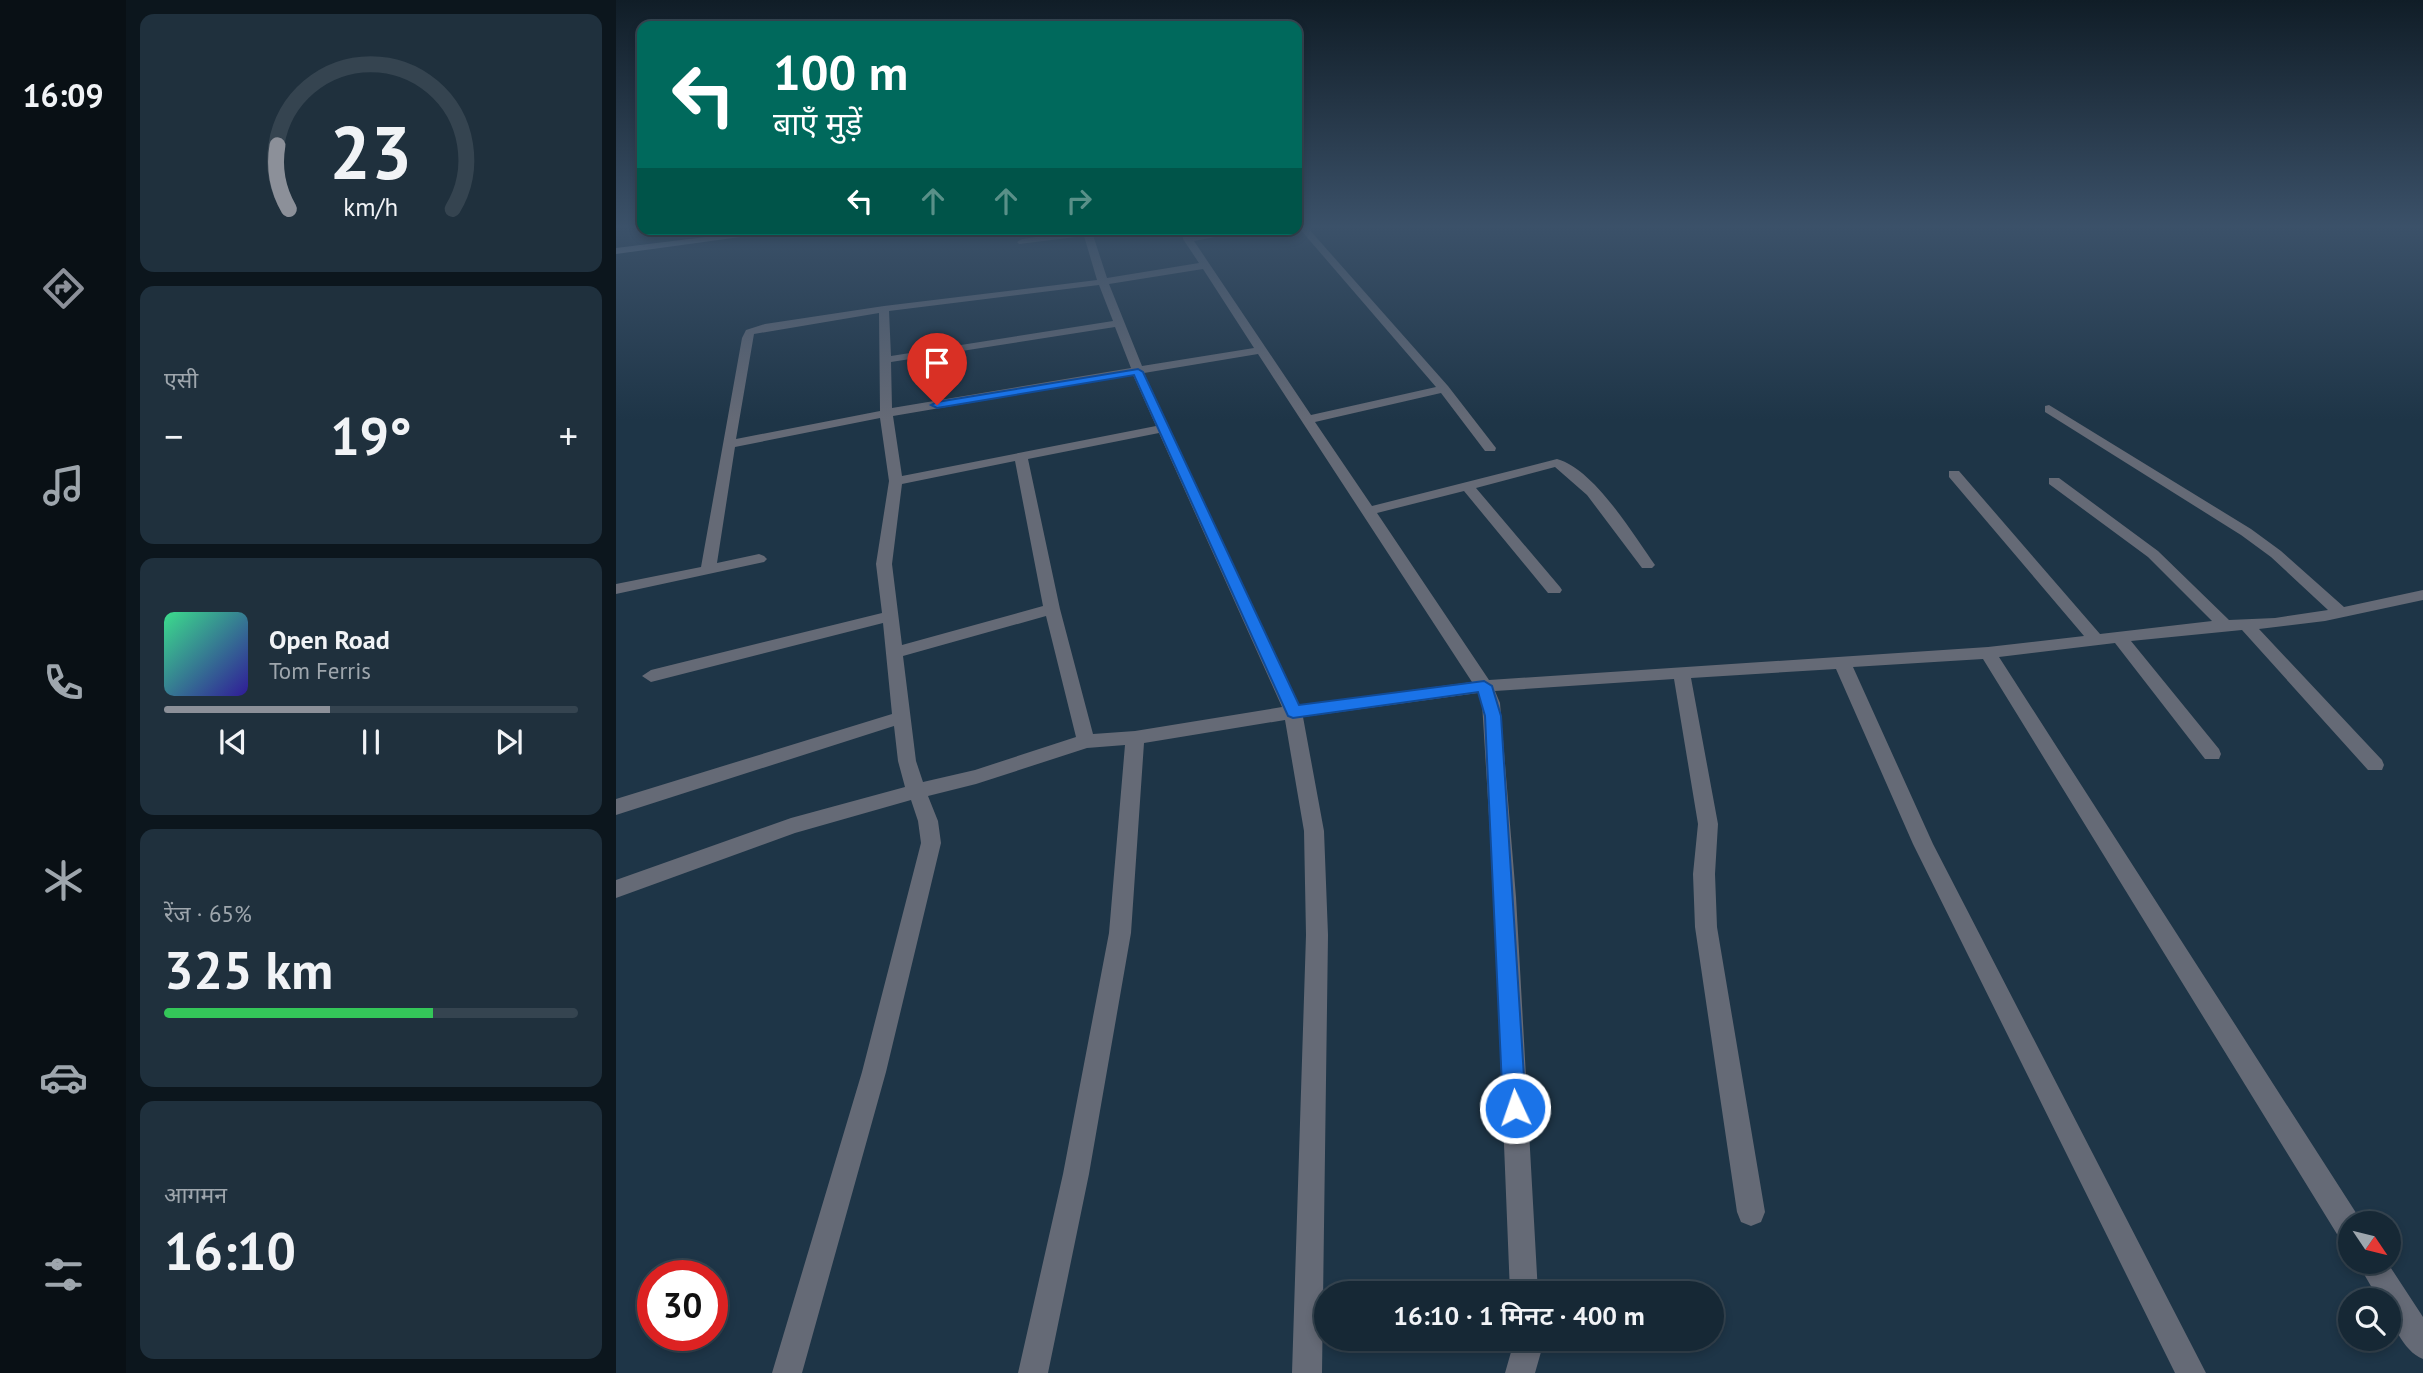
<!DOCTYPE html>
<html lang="hi">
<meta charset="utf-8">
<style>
:root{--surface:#162835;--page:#1f303d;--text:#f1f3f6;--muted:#9ea6ad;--line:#354450;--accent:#8c9099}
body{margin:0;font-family:"PT Sans","Noto Sans Devanagari",sans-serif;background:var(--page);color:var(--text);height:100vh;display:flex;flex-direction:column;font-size:26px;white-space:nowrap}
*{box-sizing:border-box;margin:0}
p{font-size:23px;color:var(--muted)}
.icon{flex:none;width:38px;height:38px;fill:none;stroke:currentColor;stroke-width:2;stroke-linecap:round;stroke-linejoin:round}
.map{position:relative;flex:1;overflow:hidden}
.side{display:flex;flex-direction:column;gap:14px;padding:14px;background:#0c161d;width:490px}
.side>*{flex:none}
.hud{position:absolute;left:21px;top:21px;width:665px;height:214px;border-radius:14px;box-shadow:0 4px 10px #0003,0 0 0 2px var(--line);background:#00695c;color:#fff;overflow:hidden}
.needle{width:46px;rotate:125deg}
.fabs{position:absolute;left:1722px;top:1211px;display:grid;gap:14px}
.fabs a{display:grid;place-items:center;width:63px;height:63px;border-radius:50%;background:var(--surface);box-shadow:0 4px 10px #0003,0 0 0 2px var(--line);font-size:35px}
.speed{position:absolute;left:21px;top:1260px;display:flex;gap:14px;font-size:35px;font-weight:700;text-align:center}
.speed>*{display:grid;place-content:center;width:91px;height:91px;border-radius:50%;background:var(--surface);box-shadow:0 4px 10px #0003,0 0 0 2px var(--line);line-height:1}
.speed .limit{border:10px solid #d22;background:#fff;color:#111}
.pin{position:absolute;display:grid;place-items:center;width:60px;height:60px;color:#fff;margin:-72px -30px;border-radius:50% 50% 50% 0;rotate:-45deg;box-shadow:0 0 7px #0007}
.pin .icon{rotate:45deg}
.me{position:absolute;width:77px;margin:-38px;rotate:357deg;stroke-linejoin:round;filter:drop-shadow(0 0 5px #0008)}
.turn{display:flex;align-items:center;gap:24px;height:147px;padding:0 21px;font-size:32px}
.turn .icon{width:91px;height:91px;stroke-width:2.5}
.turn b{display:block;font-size:49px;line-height:60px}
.lanes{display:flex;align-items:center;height:66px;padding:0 21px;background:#0003;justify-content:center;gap:35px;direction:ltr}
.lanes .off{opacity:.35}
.big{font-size:52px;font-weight:600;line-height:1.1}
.side .widget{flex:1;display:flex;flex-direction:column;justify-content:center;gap:10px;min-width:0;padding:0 24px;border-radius:14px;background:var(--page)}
.side .dial{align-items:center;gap:0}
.dial svg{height:182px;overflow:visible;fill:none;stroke:var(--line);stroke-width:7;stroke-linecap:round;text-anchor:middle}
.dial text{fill:var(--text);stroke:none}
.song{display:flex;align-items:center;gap:21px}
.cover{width:84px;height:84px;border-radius:10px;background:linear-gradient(135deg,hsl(150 70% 55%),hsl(250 70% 35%))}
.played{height:7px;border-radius:4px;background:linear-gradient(90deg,var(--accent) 40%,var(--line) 40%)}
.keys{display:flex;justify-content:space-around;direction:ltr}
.heat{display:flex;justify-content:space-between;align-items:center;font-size:38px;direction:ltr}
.charge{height:10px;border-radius:5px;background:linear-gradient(90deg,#34c759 65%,var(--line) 0)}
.trip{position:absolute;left:698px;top:1281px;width:410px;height:70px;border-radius:35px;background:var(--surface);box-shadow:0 4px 10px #0003,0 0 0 2px var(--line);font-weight:600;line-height:70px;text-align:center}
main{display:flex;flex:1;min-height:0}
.menu{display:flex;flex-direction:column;width:126px;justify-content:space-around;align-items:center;background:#091015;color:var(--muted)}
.menu .icon{width:49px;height:49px}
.menu .selected{color:var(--accent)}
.menu b{font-size:32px;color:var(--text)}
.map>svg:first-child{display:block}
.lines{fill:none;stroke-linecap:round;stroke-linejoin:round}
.street{fill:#656a76;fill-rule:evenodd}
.secondary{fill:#81899b;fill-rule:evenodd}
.route{fill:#1a73e8;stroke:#114b97;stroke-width:2}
</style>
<main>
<nav class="menu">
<b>16:09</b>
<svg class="icon selected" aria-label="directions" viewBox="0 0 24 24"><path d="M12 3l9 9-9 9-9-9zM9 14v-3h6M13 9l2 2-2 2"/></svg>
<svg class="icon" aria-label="music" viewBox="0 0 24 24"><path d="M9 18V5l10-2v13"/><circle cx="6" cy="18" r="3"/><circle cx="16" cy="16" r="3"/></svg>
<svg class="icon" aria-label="phone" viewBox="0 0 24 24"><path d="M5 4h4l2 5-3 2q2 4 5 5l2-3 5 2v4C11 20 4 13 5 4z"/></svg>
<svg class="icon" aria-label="climate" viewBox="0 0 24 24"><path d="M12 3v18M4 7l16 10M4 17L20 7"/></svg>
<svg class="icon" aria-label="car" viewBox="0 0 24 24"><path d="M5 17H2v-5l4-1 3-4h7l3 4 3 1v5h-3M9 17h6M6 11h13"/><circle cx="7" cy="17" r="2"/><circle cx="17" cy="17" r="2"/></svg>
<svg class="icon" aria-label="filters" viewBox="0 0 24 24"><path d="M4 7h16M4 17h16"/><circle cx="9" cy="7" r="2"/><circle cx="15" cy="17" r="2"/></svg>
</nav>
<section class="side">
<div class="widget dial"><svg viewBox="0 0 100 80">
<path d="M14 69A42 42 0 1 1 86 69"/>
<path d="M14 69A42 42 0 0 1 9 41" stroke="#8c9099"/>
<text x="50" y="56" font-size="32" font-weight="700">23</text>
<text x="50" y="72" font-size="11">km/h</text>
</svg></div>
<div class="widget"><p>एसी</p>
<div class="heat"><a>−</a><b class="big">19°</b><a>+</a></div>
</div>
<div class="widget">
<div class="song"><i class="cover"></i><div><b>Open Road</b><p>Tom Ferris</p></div></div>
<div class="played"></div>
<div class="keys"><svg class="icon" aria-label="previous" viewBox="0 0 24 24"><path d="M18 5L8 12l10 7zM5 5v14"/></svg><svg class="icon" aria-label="pause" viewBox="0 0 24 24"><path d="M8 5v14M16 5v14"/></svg><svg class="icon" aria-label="next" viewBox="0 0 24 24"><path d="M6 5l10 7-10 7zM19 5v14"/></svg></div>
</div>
<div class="widget"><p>रेंज · 65%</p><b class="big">325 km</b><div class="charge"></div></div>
<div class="widget"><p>आगमन</p><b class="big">16:10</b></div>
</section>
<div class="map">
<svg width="1807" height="1373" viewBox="0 0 1807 1373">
<rect width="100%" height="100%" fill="#1e3547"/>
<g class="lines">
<g class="street">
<path d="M683,228H692L832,386L880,448L879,451H869L825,393L699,422L756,506L941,459C978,469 1017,534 1039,565L1036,568H1026L971,495L939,467L860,488L944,587L946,590L944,593H932L848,491L761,513L873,680L1372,647L1468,636L1333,477V471H1343L1484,634L1596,621L1532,557L1433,484V478H1443L1542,551L1613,620L1659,618L1712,610L1655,557L1625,535L1429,412V406L1433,405L1635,529L1665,551L1728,607L1807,590V600L1709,621L1643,629L1766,760L1768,765L1766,770H1752L1626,630L1515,641L1603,749L1605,754L1603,759H1589L1499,643L1383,657L1744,1219L1745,1223H1734V1243L1724,1239L1367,659L1237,667L1317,844L1590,1373H1559L1297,844L1220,669L1075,678L1102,824L1099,874L1101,927L1149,1212L1145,1222L1135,1226L1125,1222L1121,1212L1079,927L1077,874L1082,824L1058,679L879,691L884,703L900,897L922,1293H894L878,897L866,703L862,693L687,717L708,831L712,935L706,1373H676L690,935L688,831L669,720L528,743L515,933L473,1174L432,1373H402L447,1174L493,933L509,745L471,748L360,784L312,796L322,821L325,843L270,1072L186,1373H156L246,1072L305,843L302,821L295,800L179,833L0,898V880L175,818L289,787L282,761L278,726L0,815V799L276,714L267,623L35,682L26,676L35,670L266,613L260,564L273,481L264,418L119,447L101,563L143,554L148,556L151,559L148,562L0,594V584L85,567L126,338L130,330L149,324L268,306L481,280L468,236L403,244L401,242L406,239L478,229H497L477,235L491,278L583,263L567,239V229H575L576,236L618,229H641L578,241L695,415L820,387ZM587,269L638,348L526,366L493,284ZM483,285L497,321L275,356L273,311ZM263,313L264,411L120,439L138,334ZM499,327L515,368L276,408L275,362ZM642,354L856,682L683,705L528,373ZM517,375L540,426L286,476L277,416ZM543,433L666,707L519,731L477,734L444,609L412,459ZM399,461L427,606L286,645L276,564L286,484ZM430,616L460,737L359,770L307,782L300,761L287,656Z"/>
<path d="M1741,1262H1771L1807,1317V1359C1787,1351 1773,1321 1773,1300H1763Z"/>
<path d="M895,1339H925V1352L919,1373H889L895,1352Z"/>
</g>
<path class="secondary" d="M155,229H183L0,254V248Z"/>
</g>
<linearGradient id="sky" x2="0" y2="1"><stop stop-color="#101d27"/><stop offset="0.54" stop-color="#3b5169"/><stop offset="1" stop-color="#3b5169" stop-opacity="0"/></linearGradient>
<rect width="1807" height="420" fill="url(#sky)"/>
<path class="route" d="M522,369L527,372L683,705L868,681L876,686L885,716L910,1108L907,1117L899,1120L891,1117L887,1108L869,716L862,692L677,718L672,716L518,375L321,408L315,405L321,402Z"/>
</svg>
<div class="fabs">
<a><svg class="needle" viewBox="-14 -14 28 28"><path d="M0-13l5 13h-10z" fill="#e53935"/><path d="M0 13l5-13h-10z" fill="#9ea6ad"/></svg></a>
<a><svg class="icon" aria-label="search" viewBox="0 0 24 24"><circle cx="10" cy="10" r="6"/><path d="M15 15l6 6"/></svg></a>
</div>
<div class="speed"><div class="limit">30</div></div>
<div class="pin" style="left:321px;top:405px;background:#d93025"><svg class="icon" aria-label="arrive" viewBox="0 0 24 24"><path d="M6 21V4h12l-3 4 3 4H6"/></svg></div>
<svg class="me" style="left:899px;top:1108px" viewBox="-20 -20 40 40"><circle r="17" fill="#1a73e8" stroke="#fff" stroke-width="3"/><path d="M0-11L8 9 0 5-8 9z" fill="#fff"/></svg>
<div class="trip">16:10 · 1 मिनट · 400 m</div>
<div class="hud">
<div class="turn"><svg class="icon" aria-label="left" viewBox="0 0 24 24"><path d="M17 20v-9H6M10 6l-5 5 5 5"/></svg><div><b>100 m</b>बाएँ मुड़ें</div></div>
<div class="lanes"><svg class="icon" aria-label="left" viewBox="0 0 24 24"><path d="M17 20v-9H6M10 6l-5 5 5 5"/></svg><svg class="icon off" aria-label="ahead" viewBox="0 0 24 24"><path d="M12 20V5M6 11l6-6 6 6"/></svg><svg class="icon off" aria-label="ahead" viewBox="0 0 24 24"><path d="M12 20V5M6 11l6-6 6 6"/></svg><svg class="icon off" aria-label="right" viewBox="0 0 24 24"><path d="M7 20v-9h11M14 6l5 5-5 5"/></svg></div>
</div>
</div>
</main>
